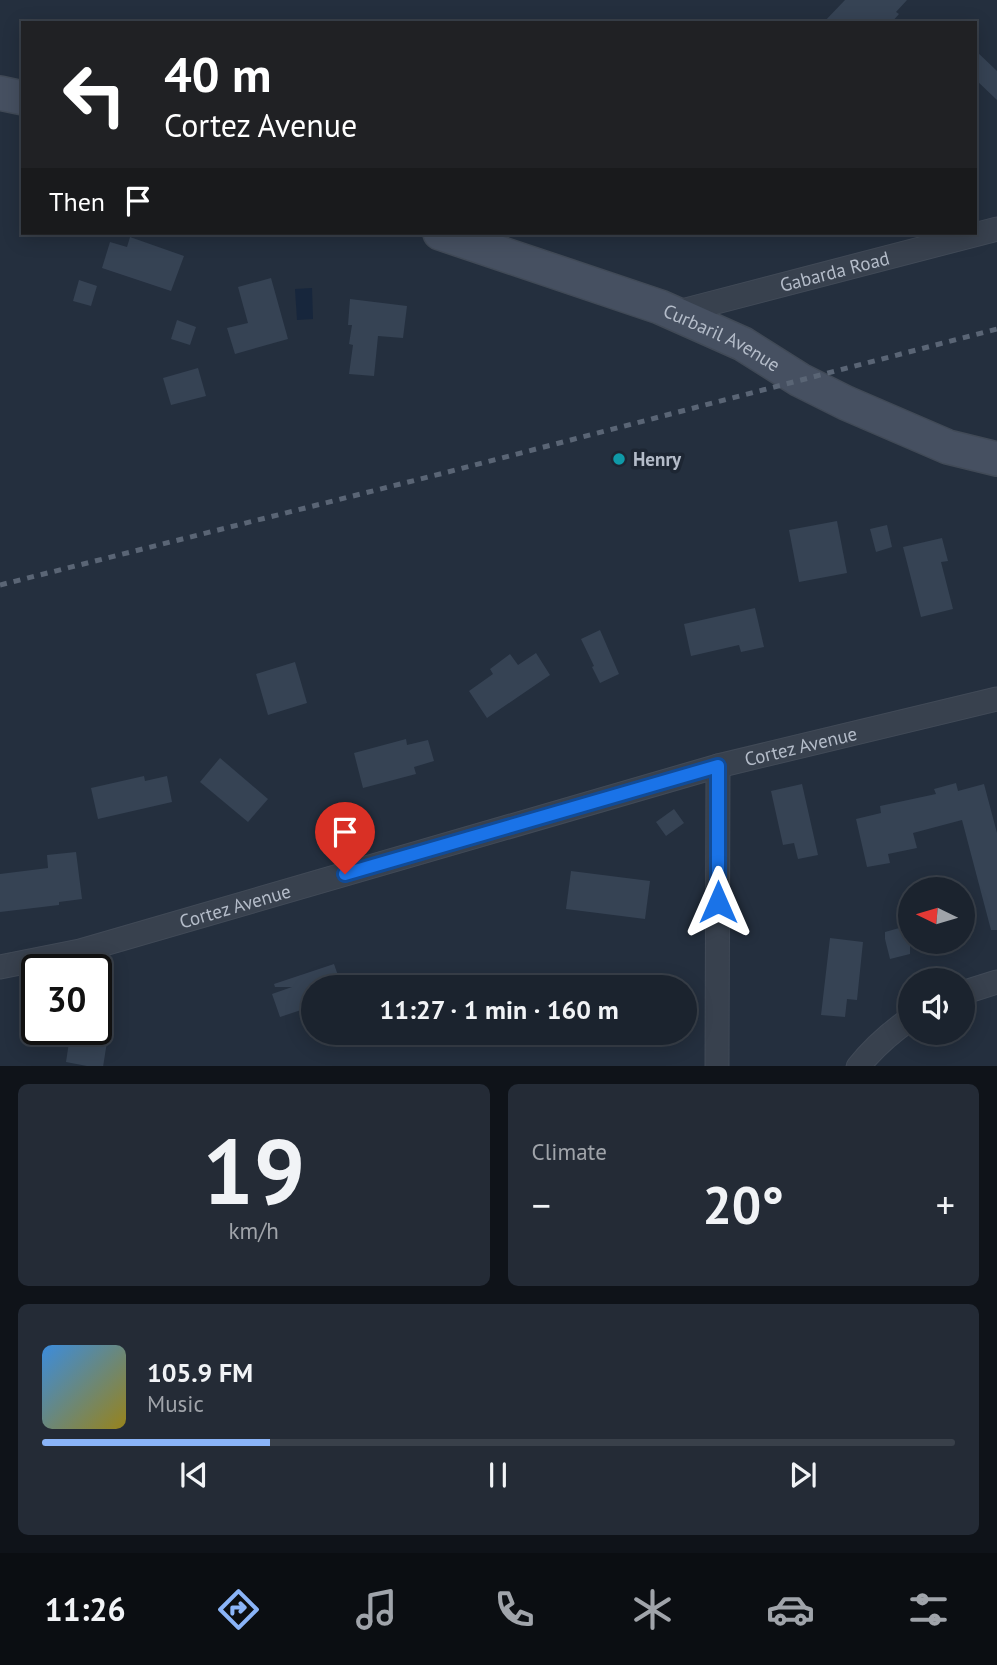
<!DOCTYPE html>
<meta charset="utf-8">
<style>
:root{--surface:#1b232e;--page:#242b36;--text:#f1f3f6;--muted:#a0a4aa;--line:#39404a;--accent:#8ab4f8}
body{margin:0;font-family:"PT Sans",sans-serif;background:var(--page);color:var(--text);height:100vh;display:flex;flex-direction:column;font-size:26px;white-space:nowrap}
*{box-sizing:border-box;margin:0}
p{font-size:23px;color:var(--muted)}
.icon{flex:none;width:38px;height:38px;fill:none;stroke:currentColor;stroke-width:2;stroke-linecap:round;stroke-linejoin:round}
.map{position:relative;height:1066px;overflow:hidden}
.sheet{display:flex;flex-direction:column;gap:18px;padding:18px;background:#0f1319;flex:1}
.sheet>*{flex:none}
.top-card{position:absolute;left:21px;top:21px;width:956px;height:214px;border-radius:0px;box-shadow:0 4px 18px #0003,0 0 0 2px var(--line);background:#202124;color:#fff;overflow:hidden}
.needle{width:46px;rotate:275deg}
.fabs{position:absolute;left:898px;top:877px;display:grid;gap:14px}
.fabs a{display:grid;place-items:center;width:77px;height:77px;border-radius:50%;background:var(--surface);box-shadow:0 4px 18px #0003,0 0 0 2px var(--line);font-size:35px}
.speed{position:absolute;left:21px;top:954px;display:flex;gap:14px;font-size:35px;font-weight:700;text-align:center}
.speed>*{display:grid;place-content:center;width:91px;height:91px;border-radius:50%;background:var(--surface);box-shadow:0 4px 18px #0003,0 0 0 2px var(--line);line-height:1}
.speed .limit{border:4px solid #111;border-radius:10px;background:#fff;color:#111}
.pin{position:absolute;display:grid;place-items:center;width:60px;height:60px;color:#fff;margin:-72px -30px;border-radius:50% 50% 50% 0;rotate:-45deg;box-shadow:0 0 7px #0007}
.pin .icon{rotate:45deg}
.me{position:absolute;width:77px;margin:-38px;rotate:0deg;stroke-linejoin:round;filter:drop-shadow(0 0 5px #0008)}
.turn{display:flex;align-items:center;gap:24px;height:147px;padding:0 28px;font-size:32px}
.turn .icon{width:91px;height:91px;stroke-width:2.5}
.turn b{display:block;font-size:49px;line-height:60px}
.then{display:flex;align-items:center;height:66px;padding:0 28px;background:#0003;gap:14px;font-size:26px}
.big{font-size:52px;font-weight:800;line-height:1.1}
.sheet .card{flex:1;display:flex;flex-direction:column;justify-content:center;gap:10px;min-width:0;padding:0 24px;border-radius:10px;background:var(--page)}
.sheet .dial{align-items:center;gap:0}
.dial b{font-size:91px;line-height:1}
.song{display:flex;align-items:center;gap:21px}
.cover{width:84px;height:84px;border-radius:10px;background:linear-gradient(135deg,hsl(210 70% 55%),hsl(50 70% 35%))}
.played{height:7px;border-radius:4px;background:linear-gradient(90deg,var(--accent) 25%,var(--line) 25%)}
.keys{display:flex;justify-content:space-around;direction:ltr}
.heat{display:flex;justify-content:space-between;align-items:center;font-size:38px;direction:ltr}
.sheet .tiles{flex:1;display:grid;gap:18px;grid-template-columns:1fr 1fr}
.card:last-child{grid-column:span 2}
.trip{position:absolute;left:301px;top:975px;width:396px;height:70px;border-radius:35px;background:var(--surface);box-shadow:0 4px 18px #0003,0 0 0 2px var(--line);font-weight:800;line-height:70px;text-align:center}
.tab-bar{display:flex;height:112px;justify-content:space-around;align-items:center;background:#0b0e12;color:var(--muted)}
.tab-bar .icon{width:49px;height:49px}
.tab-bar .active{color:var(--accent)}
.tab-bar b{font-size:32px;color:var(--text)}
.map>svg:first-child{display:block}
.water{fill:#17263c}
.building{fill:#364354}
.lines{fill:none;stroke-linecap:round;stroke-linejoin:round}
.street-casing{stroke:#414a57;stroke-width:25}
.secondary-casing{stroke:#414a57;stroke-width:36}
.street{stroke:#38414e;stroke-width:23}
.secondary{stroke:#465061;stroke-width:33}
.rail{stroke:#5a6575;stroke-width:5;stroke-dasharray:7 7;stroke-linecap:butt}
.route-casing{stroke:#114b97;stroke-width:18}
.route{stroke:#1a73e8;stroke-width:12}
.culture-dot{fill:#0f9aa8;stroke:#1d2633;stroke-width:2.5}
.labels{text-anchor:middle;stroke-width:7;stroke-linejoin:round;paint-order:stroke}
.street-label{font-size:19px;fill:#b4bcc9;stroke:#1d2633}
.poi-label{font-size:19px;font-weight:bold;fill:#b4bcc9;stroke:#1d2633;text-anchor:start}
</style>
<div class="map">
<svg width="997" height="1067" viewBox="0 0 997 1067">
<rect width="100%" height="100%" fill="#242f3e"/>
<path class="water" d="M312,288L313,319L297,320L295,289Z"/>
<g class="building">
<path d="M845,0H907L896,12L899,14L891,23H823Z"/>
<path d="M975,50L997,71V100L975,79Z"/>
<path d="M130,237L184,256L171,291L102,268L110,242L127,247Z"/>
<path d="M271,278L288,339L235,354L227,328L248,323L238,287Z"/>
<path d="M79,280L97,286L91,306L73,301Z"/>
<path d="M350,299L407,306L403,338L378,336L374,376L349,374L353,345L349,344L352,325H348Z"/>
<path d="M177,320L196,327L190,345L171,339Z"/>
<path d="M198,368L206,396L171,405L163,378Z"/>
<path d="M837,521L847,573L799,582L789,530Z"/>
<path d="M887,525L892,547L876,552L870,529Z"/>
<path d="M942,538L948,561L941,562L953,609L921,617L903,547Z"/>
<path d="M755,608L764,647L741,652L739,645L691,656L684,624Z"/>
<path d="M600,630L619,674L600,683L592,667L594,666L581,639Z"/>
<path d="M536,653L550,675L487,718L469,691L493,674L490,669L510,654L518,665Z"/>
<path d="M295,662L307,703L268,715L256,674Z"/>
<path d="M406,739L407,745L428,740L434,761L414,767L416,774L363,788L354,753Z"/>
<path d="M220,758L268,799L248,822L200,782Z"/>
<path d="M144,776L145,781L167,776L172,802L98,819L91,788Z"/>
<path d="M956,783L958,791L984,784L997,833V930H991L962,820L913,833L917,848L888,854L890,863L867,867L856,819L881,813L880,806L936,794L934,789Z"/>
<path d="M802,784L818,855L798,859L794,843L783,845L771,791Z"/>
<path d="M674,809L684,823L666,836L656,822Z"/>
<path d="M76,852L82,899L59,902V905L0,912V874L48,868L47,855Z"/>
<path d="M571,871L650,881L645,919L566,909Z"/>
<path d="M910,925V954L890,959L885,939V932Z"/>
<path d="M830,938L863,942L857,1000L847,999L845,1017L821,1015Z"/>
<path d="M334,964L342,987H313V1006L280,1017L272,994L292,987H275L274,984Z"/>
<path d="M71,1029H109L103,1067H92L66,1062Z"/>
</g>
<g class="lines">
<defs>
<g id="street">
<path id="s1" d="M674,313L997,229"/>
<path id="s2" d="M0,967L80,951L718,766L997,699"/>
<path d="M962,993L997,982"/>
<path d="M717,1067L718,766"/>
<path d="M858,1067C873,1048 890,1033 910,1019"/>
</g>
<g id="secondary">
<path d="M0,93L23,98"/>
<path id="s3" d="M440,233L660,307L743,344L800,380L846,403L948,447L997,459"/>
</g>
</defs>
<use href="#street" class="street-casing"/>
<use href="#secondary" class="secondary-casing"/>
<use href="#street" class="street"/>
<use href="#secondary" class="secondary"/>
<path class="rail" d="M0,585L444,473L997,329"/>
</g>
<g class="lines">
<defs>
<path id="route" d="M345,874L718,766V902"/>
</defs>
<use href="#route" class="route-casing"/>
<use href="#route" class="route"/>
</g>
<circle class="culture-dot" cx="619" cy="459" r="7"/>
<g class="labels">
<g class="street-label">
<text dy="7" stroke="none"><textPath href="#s1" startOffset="166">Gabarda Road</textPath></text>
<text dy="7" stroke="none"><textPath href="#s3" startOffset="301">Curbaril Avenue</textPath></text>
<text dy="7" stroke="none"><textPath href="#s2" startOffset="831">Cortez Avenue</textPath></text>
<text dy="7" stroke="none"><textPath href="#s2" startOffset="243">Cortez Avenue</textPath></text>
</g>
<g class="poi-label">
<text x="633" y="466">Henry</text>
</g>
</g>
</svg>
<div class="fabs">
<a><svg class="needle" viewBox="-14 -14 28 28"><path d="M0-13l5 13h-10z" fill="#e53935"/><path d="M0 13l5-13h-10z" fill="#a0a4aa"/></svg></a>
<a><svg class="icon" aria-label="sound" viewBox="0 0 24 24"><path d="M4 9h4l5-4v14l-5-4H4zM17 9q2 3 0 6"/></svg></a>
</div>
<div class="speed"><div class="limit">30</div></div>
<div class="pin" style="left:345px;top:874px;background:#d93025"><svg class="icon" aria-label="arrive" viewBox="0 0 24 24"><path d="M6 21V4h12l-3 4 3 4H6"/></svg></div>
<svg class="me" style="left:718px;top:902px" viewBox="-20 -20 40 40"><path d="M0-17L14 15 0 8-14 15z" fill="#1a73e8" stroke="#fff" stroke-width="4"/></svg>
<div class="trip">11:27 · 1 min · 160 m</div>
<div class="top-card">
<div class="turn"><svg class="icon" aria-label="left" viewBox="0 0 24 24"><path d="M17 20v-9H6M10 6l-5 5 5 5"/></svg><div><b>40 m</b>Cortez Avenue</div></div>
<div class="then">Then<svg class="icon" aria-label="arrive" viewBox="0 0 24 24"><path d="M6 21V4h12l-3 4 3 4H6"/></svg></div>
</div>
</div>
<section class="sheet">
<div class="tiles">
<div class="card dial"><b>19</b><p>km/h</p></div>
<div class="card"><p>Climate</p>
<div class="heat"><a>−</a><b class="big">20°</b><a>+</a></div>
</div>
<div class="card">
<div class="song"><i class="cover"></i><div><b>105.9 FM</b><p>Music</p></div></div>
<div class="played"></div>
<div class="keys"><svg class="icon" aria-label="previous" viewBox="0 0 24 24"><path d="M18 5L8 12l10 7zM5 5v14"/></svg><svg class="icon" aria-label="pause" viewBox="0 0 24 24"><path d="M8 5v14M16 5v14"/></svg><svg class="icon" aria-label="next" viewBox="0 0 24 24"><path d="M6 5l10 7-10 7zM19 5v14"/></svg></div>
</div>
</div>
</section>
<nav class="tab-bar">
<b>11:26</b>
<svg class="icon active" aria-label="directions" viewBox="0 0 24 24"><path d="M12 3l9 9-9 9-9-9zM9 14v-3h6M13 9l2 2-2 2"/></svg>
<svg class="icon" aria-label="music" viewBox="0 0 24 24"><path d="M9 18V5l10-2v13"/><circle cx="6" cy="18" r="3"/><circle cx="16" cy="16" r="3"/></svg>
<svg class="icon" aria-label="phone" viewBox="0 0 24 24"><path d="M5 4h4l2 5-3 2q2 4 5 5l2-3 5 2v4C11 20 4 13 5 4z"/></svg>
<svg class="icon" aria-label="climate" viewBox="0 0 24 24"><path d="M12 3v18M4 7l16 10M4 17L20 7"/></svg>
<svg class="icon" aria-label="car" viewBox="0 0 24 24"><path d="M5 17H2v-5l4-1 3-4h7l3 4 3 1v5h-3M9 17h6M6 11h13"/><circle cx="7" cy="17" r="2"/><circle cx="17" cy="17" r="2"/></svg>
<svg class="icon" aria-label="filters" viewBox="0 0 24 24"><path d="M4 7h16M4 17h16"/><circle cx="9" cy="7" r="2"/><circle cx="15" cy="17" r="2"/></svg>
</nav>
